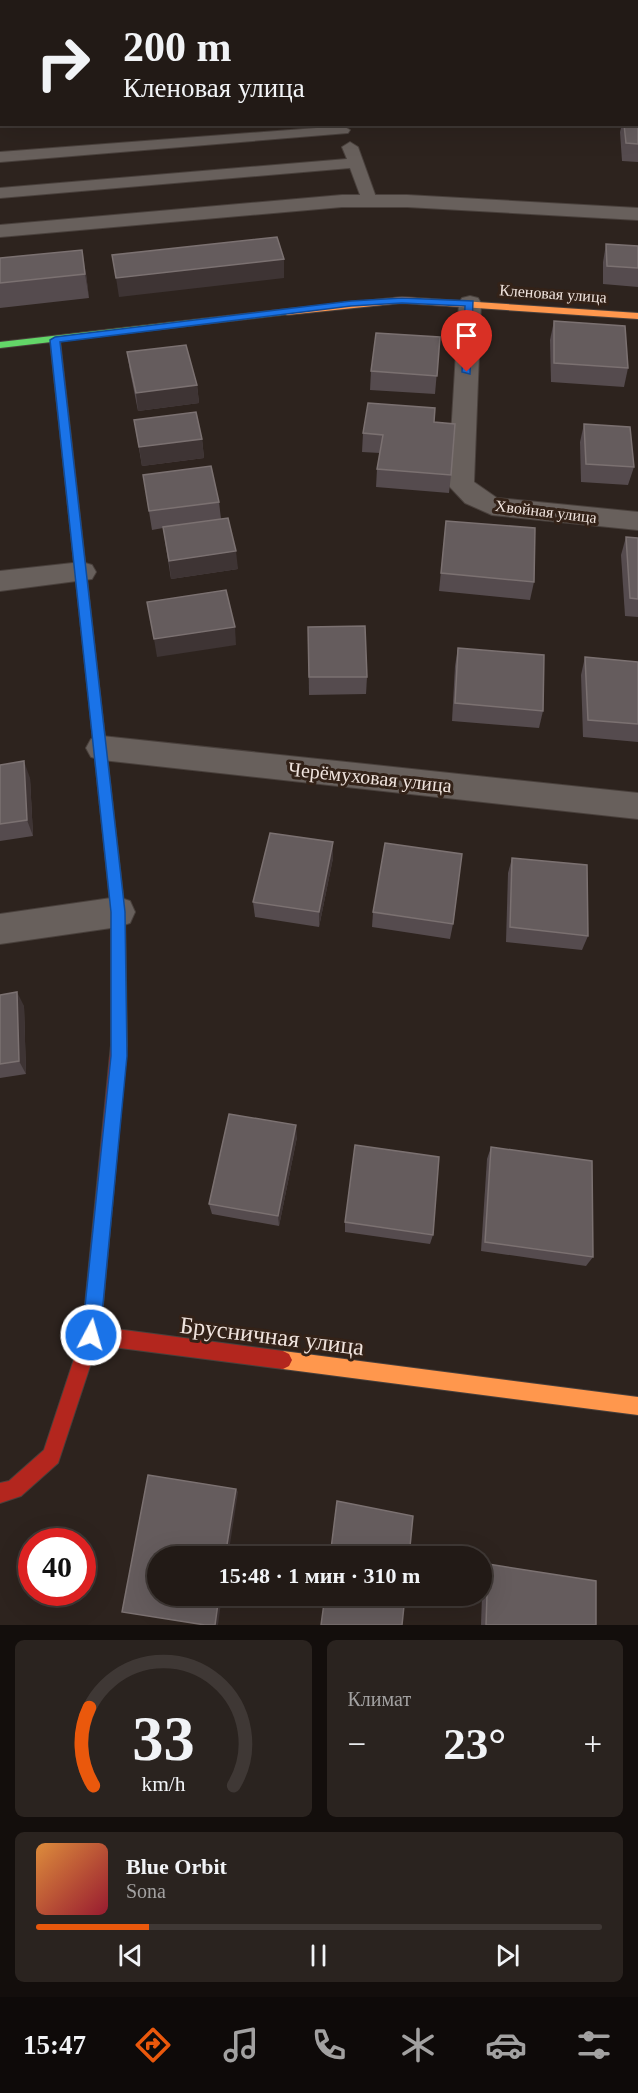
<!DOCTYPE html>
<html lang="ru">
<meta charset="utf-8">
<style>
:root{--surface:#221a16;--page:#2a231f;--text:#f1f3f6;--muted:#a2a1a1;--line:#3f3835;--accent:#ea580c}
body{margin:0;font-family:Georgia,serif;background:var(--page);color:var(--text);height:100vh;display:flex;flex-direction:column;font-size:22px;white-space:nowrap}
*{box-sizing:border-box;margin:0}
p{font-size:20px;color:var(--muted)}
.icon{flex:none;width:33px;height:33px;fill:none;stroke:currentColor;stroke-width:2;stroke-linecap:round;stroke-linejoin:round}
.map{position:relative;height:1625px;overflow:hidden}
.details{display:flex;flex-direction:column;gap:15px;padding:15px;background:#130e0c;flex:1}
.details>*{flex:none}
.top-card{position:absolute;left:0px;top:0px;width:639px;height:126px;box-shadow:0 6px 24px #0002,0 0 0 2px var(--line);background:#221a16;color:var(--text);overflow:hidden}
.speed{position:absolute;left:18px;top:1528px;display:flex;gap:12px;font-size:30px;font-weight:700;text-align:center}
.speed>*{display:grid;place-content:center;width:78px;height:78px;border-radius:50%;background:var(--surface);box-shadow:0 6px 24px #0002,0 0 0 2px var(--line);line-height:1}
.speed .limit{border:9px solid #d22;background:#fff;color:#111}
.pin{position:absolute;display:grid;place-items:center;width:51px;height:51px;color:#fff;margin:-62px -26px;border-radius:50% 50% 50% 0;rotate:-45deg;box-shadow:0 0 6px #0007}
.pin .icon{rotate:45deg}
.me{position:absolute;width:66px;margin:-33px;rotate:6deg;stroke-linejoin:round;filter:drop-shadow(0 0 4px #0008)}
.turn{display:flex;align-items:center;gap:21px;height:126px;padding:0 24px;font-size:27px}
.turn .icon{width:78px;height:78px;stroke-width:2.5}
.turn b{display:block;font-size:42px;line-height:51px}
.big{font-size:45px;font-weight:800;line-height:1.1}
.details .card{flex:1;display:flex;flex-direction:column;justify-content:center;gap:9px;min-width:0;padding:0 21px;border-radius:9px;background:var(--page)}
.details .dial{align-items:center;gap:0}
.dial svg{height:156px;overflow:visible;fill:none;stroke:var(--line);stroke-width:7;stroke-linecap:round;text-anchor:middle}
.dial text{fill:var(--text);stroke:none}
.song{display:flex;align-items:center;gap:18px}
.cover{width:72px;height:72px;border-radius:9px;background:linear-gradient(135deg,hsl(30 70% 55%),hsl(350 70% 35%))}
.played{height:6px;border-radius:3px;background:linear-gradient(90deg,var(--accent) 20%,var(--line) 20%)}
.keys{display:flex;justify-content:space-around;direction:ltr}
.heat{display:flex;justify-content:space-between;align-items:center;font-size:33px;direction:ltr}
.details .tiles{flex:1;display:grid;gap:15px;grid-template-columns:1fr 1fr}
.card:last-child{grid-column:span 2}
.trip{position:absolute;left:147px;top:1546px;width:345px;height:60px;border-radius:30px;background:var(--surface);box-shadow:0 6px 24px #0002,0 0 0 2px var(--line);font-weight:800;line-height:60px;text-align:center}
.tabs{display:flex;height:96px;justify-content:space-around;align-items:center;background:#0e0a09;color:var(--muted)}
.tabs .icon{width:42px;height:42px}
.tabs .active{color:var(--accent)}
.tabs b{font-size:27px;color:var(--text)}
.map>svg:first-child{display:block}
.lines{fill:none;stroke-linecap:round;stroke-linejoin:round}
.lane-casing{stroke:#49403c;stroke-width:2}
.street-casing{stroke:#49403c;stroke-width:2}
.fast-casing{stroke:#49403c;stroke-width:2}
.slow-casing{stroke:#49403c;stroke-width:2}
.jam-casing{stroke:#49403c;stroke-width:2}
.path{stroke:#675f5b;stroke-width:2;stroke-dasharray:1.5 1.5;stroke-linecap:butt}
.lane{fill:#68605c;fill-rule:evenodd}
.street{fill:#68605c;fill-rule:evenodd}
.fast{fill:#63d668;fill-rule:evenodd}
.slow{fill:#ff974d;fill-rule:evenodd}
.jam{fill:#b3261e;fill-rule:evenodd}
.wall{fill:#554b4e}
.shaded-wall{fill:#3e3434}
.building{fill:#655c5d;stroke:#7b7171;stroke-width:1.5}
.route{fill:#1a73e8;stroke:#114b97;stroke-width:1.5}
.labels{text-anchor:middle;stroke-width:6;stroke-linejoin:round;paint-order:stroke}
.far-street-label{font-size:16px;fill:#efe3dd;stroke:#332218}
.street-label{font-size:20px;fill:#efe3dd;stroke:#332218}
.near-street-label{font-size:24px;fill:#efe3dd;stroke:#332218}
</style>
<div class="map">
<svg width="638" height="1625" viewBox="0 0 638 1625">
<rect width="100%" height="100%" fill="#2d231e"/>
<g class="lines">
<defs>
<g id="lane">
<rect x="289" y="0" width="12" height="2"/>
<path d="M343,126L350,130L348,133L0,162V152Z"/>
<path d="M350,142L358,147L377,200L375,203H363L350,168L0,198V188L347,159L342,147Z"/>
</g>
<g id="street">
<path d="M342,195H407L638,208V220L407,207H342L0,237V225Z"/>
<path d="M470,296L478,298L481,303L474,482L497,498L638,512V530L492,515L465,503L448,485L459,303L462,298Z"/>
<path d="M82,562L92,565L96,572L92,579L0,591V571Z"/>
<path d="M102,736L638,793V819L102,760L91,757L86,748L91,739Z"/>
<path d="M118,897L130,901L135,912L130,923L118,927L0,944V914Z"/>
</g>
<g id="fast">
<path d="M287,309L292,312L290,314L0,348V342Z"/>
<path d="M95,697L101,702L125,912L127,1045L124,1050L119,1052L114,1050L111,1045V912L89,702Z"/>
</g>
<g id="slow">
<path d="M402,297L638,313V319L402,303L287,315L282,312L287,309Z"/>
<path d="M283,1351L638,1397V1415L283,1369L277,1366L274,1360L277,1354Z"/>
</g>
<g id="jam">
<path d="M55,337L60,340L101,702L95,707L89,702L50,340Z"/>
<path d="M119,1038L124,1040L127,1045L101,1327L283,1351L289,1354L292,1360L289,1366L283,1369L97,1345L58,1463L21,1496L0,1503V1483L9,1481L44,1450L82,1335L111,1045L114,1040Z"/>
</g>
</defs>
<use href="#lane" class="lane-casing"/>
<use href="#street" class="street-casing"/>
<use href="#fast" class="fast-casing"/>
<use href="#slow" class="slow-casing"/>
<use href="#jam" class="jam-casing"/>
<path class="path" d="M237,2L258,0"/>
<use href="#lane" class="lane"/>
<use href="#street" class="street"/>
<use href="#fast" class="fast"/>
<use href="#slow" class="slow"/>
<use href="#jam" class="jam"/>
</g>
<g class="wall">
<path d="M638,28V162L622,161L620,132L622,124H638Z"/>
<rect x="0" y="42" width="2" height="62"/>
<path d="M606,244L638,246V287L603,284V262Z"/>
<path d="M0,258L86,274L89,298L0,308Z"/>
<path d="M554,321L628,368L624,387L551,382L550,340Z"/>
<path d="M440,337L435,394L370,390L371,371Z"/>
<path d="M127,352L197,385L199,403L138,411L130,371Z"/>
<path d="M134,420L202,439L204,458L142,466Z"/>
<path d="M434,422L451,475L449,493L376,487L377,469L380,453L362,452L363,433Z"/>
<path d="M584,424L634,467L628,485L581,482L580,442Z"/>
<path d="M143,475L219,502L221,519L238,569L171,579L163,528L152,530Z"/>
<path d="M446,521L534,582L530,600L439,591Z"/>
<path d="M626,537L638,538V617L625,616L621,555Z"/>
<path d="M308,627L367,677L366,694L309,695Z"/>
<path d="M458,648L543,711L539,728L452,721L455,666Z"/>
<path d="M585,657L638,662V742L583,737L581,675Z"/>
<path d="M0,765L30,778L33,836L0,841Z"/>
<path d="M333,858L319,927L255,917L253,902Z"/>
<path d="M512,858L588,936L582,950L506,942L508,873Z"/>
<path d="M373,912L453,924L450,939L372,927Z"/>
<path d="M0,995L24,1006L26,1074L0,1078Z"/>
<path d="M297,1137L279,1226L212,1214L209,1204Z"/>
<path d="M491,1147L593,1257L586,1266L481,1251L487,1159Z"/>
<path d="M345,1222L433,1235L430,1244L345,1232Z"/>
<path d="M488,1564L596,1625H481L483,1566Z"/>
</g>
<g class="shaded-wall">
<path d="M82,250L86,274L89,298L85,274Z"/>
<path d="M284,259V278L119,297L116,278Z"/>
<path d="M197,385L199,403L138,411L136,393Z"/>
<path d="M202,439L204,458L142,466L139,447Z"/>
<path d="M236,551L238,569L171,579L169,561Z"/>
<path d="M235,627L236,645L157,657L154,639Z"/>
<path d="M24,761L30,778L33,836L27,820Z"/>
<path d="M333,842V858L319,927V912Z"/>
<path d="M17,992L24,1006L26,1074L19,1061Z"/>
<path d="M296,1125L297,1137L279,1226L278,1216Z"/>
<path d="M236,1489L238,1492L228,1557H225Z"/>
<path d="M219,1596H222L218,1625H215Z"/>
</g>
<g class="building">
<path d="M619,0H638V6V2H618Z"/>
<rect x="0" y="42" width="2" height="32"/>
<path d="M638,115V144L626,143L624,124H638Z"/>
<path d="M277,237L284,259L116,278L112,255Z"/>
<path d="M606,244L638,246V268L607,266Z"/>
<path d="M82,250L85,274L0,283V258Z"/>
<path d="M554,321L625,326L628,368L554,363Z"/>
<path d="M376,333L440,337L437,376L371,371Z"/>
<path d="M186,345L197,385L136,393L127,352Z"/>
<path d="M368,403L435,408L434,422L455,424L451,475L377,469L383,435L363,433Z"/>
<path d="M196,412L202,439L139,447L134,420Z"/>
<path d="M584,424L630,427L634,467L586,464Z"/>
<path d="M211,466L219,502L149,511L143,475Z"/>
<path d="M228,518L236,551L169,561L163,527Z"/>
<path d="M446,521L535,528L534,582L441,573Z"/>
<path d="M626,537L638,538V599L630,598Z"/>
<path d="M226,590L235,627L154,639L147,602Z"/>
<path d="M365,626L367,677H309L308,627Z"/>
<path d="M458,648L544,655L543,711L455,703Z"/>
<path d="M585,657L638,662V724L588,720Z"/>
<path d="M24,761L27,820L0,824V765Z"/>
<path d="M270,833L333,842L319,912L253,902Z"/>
<path d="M385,843L462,854L453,924L373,912Z"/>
<path d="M512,858L587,865L588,936L510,927Z"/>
<path d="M17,992L19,1061L0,1064V995Z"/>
<path d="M229,1114L296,1125L278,1216L209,1204Z"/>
<path d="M355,1145L439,1157L433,1235L345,1222Z"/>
<path d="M491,1147L592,1161L593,1257L485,1242Z"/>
<path d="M148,1475L236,1489L225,1557H158V1596H219L215,1625H205L122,1612Z"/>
<path d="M337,1501L413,1516L409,1557H330Z"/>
<path d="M488,1564L596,1581V1625H486Z"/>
<path d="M325,1596H405L402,1625H321Z"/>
</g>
<path class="route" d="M402,298L473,301L470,374L462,372L465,306L402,303L351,306L60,342L125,912L127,1056L100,1335L97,1342L91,1344L84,1342L82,1335L111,1056V912L50,340L55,337L351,301Z"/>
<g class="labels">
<g class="far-street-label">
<text transform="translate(553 293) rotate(4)" y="6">Кленовая улица</text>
<text transform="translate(546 511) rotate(7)" y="6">Хвойная улица</text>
</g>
<g class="street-label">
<text transform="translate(370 777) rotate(6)" y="7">Черёмуховая улица</text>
</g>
<g class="near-street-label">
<text transform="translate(272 1336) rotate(7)" y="8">Брусничная улица</text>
</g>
</g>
</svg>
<div class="speed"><div class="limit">40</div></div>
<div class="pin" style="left:467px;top:372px;background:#d93025"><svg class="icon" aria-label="arrive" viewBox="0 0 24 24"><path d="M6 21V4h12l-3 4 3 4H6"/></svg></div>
<svg class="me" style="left:91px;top:1335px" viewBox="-20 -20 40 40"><circle r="17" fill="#1a73e8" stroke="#fff" stroke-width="3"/><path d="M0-11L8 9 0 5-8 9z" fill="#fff"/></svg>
<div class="trip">15:48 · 1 мин · 310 m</div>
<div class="top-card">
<div class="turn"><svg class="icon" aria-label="right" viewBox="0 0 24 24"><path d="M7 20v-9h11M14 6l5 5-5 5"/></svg><div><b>200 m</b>Кленовая улица</div></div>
</div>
</div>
<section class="details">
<div class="tiles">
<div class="card dial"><svg viewBox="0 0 100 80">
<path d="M14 69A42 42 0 1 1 86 69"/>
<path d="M14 69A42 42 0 0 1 12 29" stroke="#ea580c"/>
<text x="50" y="56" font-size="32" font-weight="700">33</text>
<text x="50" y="72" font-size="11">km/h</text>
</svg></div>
<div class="card"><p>Климат</p>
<div class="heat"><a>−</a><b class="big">23°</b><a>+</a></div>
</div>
<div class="card">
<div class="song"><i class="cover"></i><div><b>Blue Orbit</b><p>Sona</p></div></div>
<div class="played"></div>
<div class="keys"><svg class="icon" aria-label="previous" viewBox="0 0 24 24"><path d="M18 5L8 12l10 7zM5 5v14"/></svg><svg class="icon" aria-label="pause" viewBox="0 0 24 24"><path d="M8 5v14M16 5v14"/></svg><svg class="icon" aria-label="next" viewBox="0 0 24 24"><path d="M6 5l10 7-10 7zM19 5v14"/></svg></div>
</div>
</div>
</section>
<nav class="tabs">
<b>15:47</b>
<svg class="icon active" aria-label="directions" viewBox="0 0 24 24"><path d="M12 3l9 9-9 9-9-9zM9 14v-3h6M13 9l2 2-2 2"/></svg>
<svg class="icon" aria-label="music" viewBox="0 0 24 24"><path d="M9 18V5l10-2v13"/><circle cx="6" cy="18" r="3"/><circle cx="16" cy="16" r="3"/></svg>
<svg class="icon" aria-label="phone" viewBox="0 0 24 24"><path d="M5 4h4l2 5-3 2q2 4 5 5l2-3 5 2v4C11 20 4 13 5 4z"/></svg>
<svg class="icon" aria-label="climate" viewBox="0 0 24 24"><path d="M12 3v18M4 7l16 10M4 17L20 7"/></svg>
<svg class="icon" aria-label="car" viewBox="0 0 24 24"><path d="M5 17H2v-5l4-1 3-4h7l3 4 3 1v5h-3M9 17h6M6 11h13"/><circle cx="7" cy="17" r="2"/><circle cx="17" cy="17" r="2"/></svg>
<svg class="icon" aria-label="filters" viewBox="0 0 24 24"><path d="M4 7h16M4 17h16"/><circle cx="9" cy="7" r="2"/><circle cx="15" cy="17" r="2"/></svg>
</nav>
